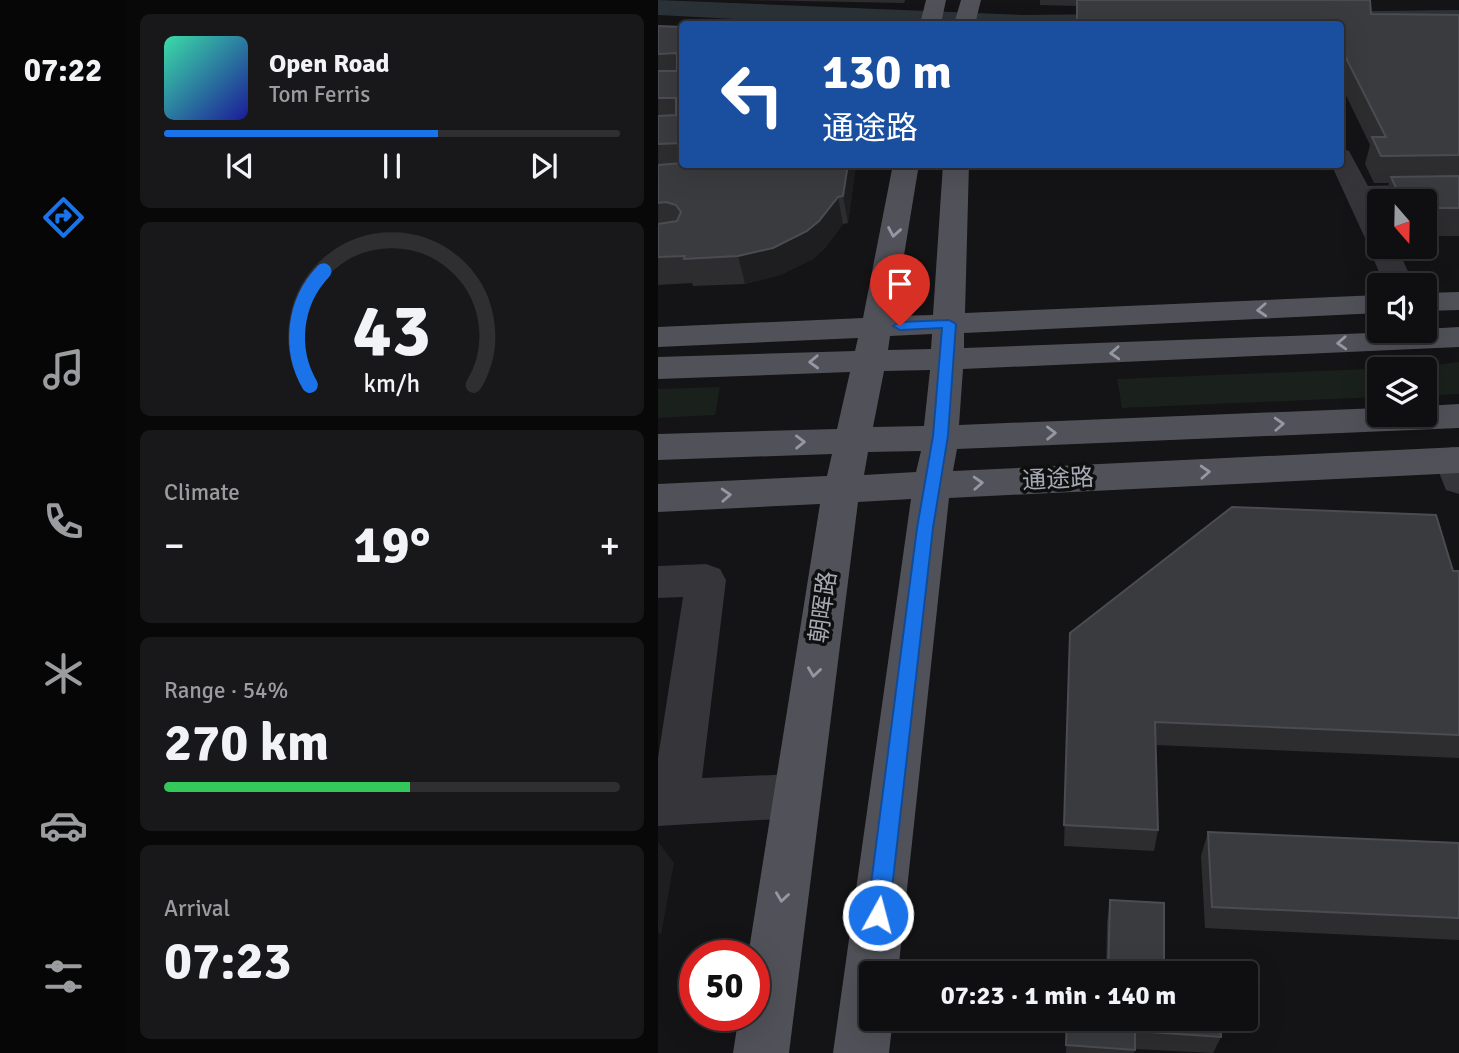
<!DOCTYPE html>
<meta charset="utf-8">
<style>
:root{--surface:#0f0e10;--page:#181719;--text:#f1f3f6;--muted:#9b9c9f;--line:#2f2e30;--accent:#1a73e8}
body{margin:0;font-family:Signika,"Noto Sans SC",sans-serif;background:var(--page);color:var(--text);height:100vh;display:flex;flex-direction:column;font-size:26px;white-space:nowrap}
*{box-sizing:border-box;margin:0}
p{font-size:23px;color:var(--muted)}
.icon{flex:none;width:38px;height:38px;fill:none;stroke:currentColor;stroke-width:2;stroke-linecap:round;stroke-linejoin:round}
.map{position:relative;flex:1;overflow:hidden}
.side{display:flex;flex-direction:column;gap:14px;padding:14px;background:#080809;width:532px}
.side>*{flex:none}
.guide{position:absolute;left:21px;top:21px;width:665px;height:147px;border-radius:7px;box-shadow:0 7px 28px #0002,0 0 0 2px var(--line);background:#1a4fa0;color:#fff;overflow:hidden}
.needle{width:46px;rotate:160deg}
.tools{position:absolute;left:709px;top:189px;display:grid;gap:14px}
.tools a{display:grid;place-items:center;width:70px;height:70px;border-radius:7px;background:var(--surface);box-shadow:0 7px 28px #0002,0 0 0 2px var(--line);font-size:35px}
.speed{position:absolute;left:21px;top:940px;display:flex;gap:14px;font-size:35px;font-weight:700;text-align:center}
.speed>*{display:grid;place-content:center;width:91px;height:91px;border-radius:50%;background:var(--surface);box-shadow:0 7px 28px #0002,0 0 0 2px var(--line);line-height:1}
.speed .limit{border:10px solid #d22;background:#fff;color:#111}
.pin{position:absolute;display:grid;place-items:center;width:60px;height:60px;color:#fff;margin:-72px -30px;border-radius:50% 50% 50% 0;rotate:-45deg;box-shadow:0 0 7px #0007}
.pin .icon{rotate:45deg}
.me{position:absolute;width:77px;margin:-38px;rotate:7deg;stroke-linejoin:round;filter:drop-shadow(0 0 5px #0008)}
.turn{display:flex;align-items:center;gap:24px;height:147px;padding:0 28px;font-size:32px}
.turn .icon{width:91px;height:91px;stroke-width:2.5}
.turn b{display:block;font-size:49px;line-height:60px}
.big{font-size:52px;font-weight:700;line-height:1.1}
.side .card{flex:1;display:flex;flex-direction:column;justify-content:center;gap:10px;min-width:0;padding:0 24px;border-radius:10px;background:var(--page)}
.side .dial{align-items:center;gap:0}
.dial svg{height:182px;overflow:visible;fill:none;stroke:var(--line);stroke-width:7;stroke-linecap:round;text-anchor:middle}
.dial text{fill:var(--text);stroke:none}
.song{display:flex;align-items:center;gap:21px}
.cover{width:84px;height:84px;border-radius:10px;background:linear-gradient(135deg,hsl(160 70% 55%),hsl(240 70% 35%))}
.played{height:7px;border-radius:4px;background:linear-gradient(90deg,var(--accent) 60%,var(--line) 60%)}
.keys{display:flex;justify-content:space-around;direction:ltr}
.heat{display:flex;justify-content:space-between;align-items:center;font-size:38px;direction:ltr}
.charge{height:10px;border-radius:5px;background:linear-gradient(90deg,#34c759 54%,var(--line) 0)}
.trip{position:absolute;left:201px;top:961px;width:399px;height:70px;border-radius:7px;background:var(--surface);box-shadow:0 7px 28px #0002,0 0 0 2px var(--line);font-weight:700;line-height:70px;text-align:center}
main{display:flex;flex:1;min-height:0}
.tab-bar{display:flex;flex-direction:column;width:126px;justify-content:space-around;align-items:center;background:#060606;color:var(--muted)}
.tab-bar .icon{width:49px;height:49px}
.tab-bar .active{color:var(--accent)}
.tab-bar b{font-size:32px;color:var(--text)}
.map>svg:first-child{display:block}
.green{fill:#1a201b}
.water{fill:#2a3238}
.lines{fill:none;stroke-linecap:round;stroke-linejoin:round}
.minor{fill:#35353a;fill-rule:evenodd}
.major{fill:#515259;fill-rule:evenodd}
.wall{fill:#2d2d30}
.shaded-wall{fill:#1e1d1f}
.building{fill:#3a3b3e;stroke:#4b4c51;stroke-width:2}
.oneway{stroke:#9598a3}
.route{fill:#1a73e8;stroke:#114b97;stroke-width:2}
.labels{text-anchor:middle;stroke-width:7;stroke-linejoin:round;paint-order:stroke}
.street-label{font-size:24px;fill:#a6aab5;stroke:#0f0f10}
</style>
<main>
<nav class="tab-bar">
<b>07:22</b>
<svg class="icon active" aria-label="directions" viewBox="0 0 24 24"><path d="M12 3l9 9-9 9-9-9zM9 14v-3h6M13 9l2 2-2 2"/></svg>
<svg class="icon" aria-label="music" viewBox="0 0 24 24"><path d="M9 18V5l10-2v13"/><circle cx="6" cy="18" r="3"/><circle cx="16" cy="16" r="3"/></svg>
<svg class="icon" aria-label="phone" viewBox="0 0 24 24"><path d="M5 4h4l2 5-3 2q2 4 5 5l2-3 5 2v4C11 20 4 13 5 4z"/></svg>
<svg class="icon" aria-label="climate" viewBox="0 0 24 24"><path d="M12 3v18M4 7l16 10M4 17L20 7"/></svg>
<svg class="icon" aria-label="car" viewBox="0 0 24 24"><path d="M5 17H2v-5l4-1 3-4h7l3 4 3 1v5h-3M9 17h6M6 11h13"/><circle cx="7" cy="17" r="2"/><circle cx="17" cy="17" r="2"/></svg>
<svg class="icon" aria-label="filters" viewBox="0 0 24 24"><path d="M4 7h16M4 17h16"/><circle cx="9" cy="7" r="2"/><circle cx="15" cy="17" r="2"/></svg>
</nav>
<section class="side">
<div class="card">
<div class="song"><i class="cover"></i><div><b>Open Road</b><p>Tom Ferris</p></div></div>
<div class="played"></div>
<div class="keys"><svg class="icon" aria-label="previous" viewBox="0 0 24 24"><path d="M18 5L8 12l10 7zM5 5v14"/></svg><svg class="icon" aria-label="pause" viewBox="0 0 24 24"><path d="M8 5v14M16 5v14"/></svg><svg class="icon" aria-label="next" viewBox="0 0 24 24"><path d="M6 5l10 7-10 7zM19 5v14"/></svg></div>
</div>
<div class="card dial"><svg viewBox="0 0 100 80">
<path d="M14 69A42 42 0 1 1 86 69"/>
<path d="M14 69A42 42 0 0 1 20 19" stroke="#1a73e8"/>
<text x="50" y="56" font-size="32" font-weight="700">43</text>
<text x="50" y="72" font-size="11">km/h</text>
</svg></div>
<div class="card"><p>Climate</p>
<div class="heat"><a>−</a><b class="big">19°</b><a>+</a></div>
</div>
<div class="card"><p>Range · 54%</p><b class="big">270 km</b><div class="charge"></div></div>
<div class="card"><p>Arrival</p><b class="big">07:23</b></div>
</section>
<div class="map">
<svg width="801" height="1053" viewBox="0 0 801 1053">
<rect width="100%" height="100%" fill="#141315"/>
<g class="green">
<path d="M801,362V394L767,396L766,369H721V397L464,408L459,379L761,367Z"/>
<path d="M62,387L57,415L0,418V389Z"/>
</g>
<path class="water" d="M0,0L365,15L801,10V25L171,24L0,15Z"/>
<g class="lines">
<g class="minor">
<path d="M682,148L691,151L710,186L801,184V200L717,202L721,209V247H739L756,285H726L711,247L712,244L707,238L673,164H682Z"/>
<path d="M794,447L801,449V494L788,490L776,460L781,451Z"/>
<path d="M48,564L62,569L68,580L44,778L138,774L155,780L162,796L155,812L138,818L0,826V758L25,597L0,598V566Z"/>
</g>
<g class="major">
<path d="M268,0H288L283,24H262Z"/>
<path d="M303,0H323L317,24H296Z"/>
<path d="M235,164H261L236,316L275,315L285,164H311L307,313L721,295V313L306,333V348L766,331V329L801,327V347L305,369L301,425L721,408V415H766V406L801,404V428L299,449L295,471L801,447V473L291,498L240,973H214V1018H235L231,1053H175L253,499L200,502L131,1053H75L81,1015H96V956H90L162,504L0,512V484L169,476L174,454L0,460V434L179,429L192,372L0,379V357L197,351L200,338L0,347V327L205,318ZM274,334L273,349L230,350L232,336ZM272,370L266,426L215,427L226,371ZM263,451L258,472L206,475L210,452Z"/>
<path d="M801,292V310L766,311V293Z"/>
</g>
</g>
<g class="wall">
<path d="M86,0H247L246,3Z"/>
<path d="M382,0H712L713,14L801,15V236H766V201H726L731,183H716L707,164L712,145L682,83V24H418V6L382,5Z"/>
<path d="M0,26L24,27V164H198L190,223L185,224L167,248L155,259L122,275L87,284L35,286L34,283L0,285Z"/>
<path d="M795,571H801V758L498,745L500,830L496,851L406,846L412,633Z"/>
<path d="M550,832L801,843V940L547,928L543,856Z"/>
<path d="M452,900L506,971L553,973H448L449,922Z"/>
<path d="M409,1018L563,1037L555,1053L477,1049L476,1053H408Z"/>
</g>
<g class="shaded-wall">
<path d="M190,164H198L190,223L185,196Z"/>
<path d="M180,197L185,224L167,248L155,259L122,275L87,284L80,256Z"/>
<path d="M0,842L16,863L3,935L0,932Z"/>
</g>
<g class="building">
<path d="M419,0H712L713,14L801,15V155L723,156L714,137H728L682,46V24H419Z"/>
<path d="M0,26L24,27V143L0,144V116L18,115V98H0V71H19V53L0,54Z"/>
<path d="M24,163V164H190L185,196L180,197L161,221L149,231L115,248L80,256L26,259L27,256L0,257V224L19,221L23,212L18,205L8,202L0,203V165Z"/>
<path d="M801,176V208H766V201H744L733,177Z"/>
<path d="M574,507L778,515L795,571H801V735L497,722L500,830L406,825L412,633Z"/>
<path d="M550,832L801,843V918L554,907Z"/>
<path d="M452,900L506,903V971L553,973H450Z"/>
<path d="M409,1018H562L563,1037L477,1031V1050L408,1045Z"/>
</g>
<defs><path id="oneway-chevron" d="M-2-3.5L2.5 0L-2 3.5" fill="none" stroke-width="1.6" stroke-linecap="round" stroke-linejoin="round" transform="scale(1.75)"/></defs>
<g class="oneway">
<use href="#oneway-chevron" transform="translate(236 232) rotate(100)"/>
<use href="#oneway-chevron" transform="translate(604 310) rotate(177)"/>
<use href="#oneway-chevron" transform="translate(684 343) rotate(177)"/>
<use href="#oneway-chevron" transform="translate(457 353) rotate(177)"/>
<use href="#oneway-chevron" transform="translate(156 362) rotate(178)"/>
<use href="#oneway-chevron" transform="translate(621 424) rotate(-3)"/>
<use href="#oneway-chevron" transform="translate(393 433) rotate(-1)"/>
<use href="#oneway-chevron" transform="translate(142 442) rotate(-1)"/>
<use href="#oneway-chevron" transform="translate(547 472) rotate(-3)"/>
<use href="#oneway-chevron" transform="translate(320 483) rotate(-3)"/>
<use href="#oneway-chevron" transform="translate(68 495) rotate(-3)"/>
<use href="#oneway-chevron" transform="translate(156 672) rotate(98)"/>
<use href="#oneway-chevron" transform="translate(124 897) rotate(98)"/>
</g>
<path class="route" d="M291,320L298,324L290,436L275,528L231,915L228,922L220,926L212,922L209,915L259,528L275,436L284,328L242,330L235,326L242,322Z"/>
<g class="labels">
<g class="street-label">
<text transform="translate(400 479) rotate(-3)" y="8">通途路</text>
<text transform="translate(165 607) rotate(-82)" y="8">朝晖路</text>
</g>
</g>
</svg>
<div class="tools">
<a><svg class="needle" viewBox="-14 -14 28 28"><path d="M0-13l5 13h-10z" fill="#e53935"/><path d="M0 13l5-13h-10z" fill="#9b9c9f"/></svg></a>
<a><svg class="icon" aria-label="sound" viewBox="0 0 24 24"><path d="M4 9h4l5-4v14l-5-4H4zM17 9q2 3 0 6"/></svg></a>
<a><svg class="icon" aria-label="layers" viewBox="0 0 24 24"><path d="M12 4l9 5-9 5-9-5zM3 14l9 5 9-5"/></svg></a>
</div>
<div class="speed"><div class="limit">50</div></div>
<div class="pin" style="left:242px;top:326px;background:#d93025"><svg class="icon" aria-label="arrive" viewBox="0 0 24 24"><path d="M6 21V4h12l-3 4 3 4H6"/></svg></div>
<svg class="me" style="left:220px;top:915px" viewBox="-20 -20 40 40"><circle r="17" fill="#1a73e8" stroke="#fff" stroke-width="3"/><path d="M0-11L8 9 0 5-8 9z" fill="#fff"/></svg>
<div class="trip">07:23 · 1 min · 140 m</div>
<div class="guide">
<div class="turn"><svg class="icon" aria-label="left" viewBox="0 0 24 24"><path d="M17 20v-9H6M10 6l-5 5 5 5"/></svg><div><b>130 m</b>通途路</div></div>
</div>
</div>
</main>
